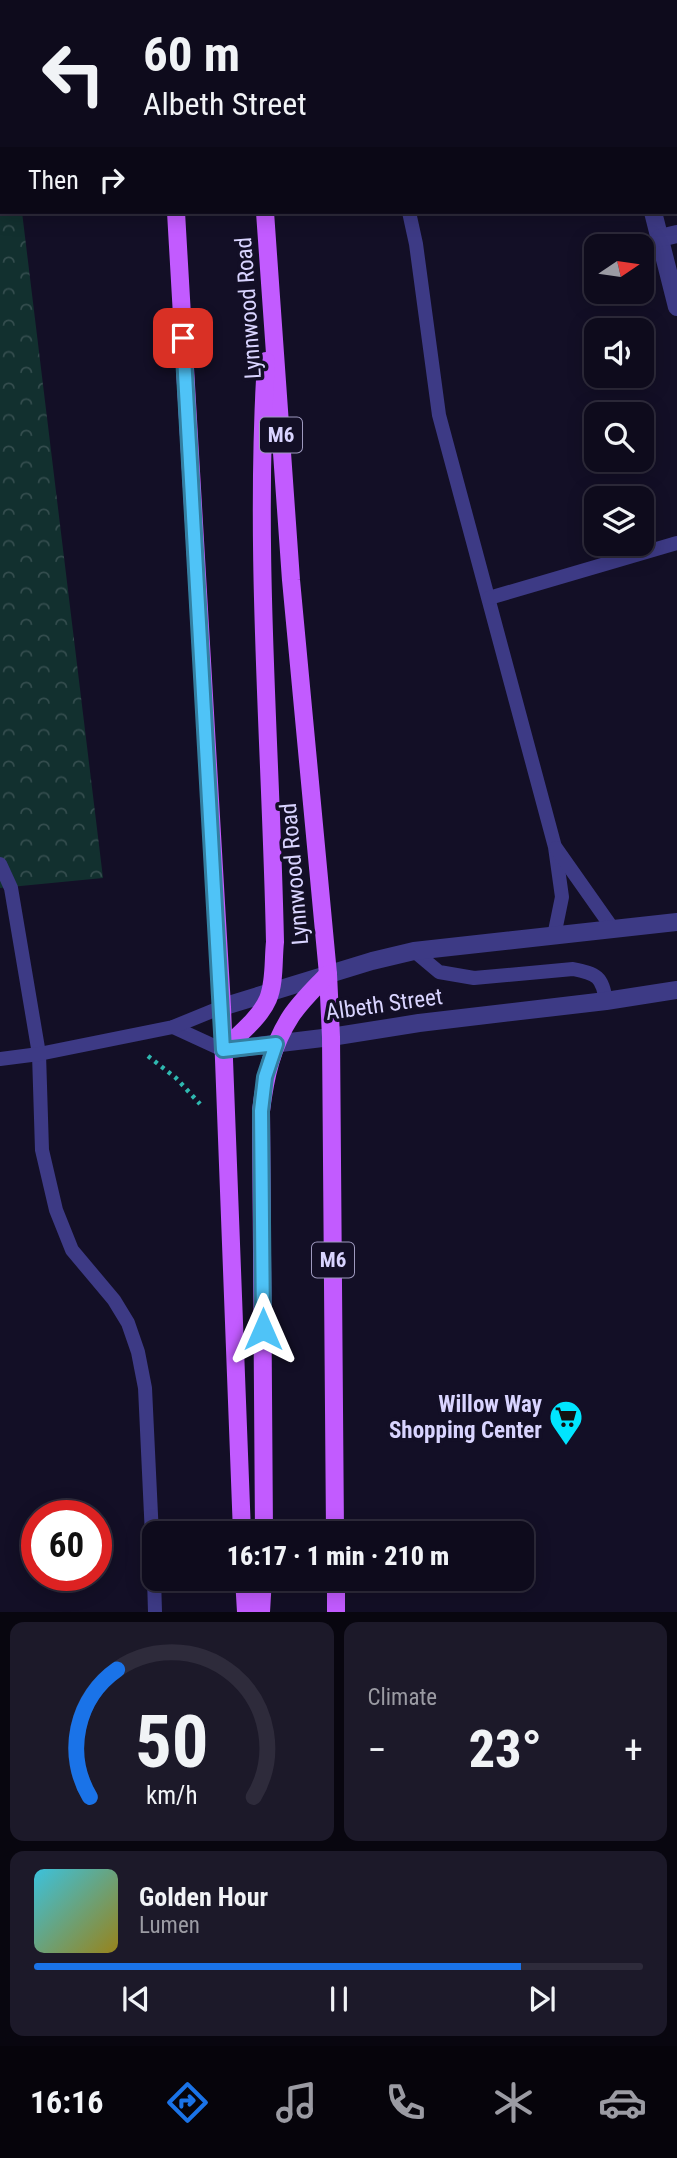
<!DOCTYPE html>
<meta charset="utf-8">
<style>
:root{--surface:#0e0b1c;--page:#1c1929;--text:#f1f3f6;--muted:#9b9ba3;--line:#2e2b3b;--accent:#1a73e8}
body{margin:0;font-family:"Roboto Condensed",sans-serif;background:var(--page);color:var(--text);height:100vh;display:flex;flex-direction:column;font-size:26px;white-space:nowrap}
*{box-sizing:border-box;margin:0}
p{font-size:23px;color:var(--muted)}
.icon{flex:none;width:38px;height:38px;fill:none;stroke:currentColor;stroke-width:2;stroke-linecap:round;stroke-linejoin:round}
.map{position:relative;height:1612px;overflow:hidden}
.drawer{display:flex;flex-direction:column;gap:10px;padding:10px;background:#08060f;flex:1}
.drawer>*{flex:none}
.top-card{position:absolute;left:0px;top:0px;width:677px;height:214px;box-shadow:0 4px 18px #0003,0 0 0 2px var(--line);background:#0e0b1c;color:var(--text);overflow:hidden}
.needle{width:46px;rotate:77deg}
.buttons{position:absolute;left:584px;top:234px;display:grid;gap:14px}
.buttons a{display:grid;place-items:center;width:70px;height:70px;border-radius:14px;background:var(--surface);box-shadow:0 4px 18px #0003,0 0 0 2px var(--line);font-size:35px}
.speed{position:absolute;left:21px;top:1500px;display:flex;gap:14px;font-size:35px;font-weight:700;text-align:center}
.speed>*{display:grid;place-content:center;width:91px;height:91px;border-radius:50%;background:var(--surface);box-shadow:0 4px 18px #0003,0 0 0 2px var(--line);line-height:1}
.speed .limit{border:10px solid #d22;background:#fff;color:#111}
.pin{position:absolute;display:grid;place-items:center;width:60px;height:60px;color:#fff;margin:-30px;border-radius:14px;box-shadow:0 4px 10px #0006}
.me{position:absolute;width:77px;margin:-38px;rotate:0deg;stroke-linejoin:round;filter:drop-shadow(0 0 5px #0008)}
.turn{display:flex;align-items:center;gap:24px;height:147px;padding:0 28px;font-size:32px}
.turn .icon{width:91px;height:91px;stroke-width:2.5}
.turn b{display:block;font-size:49px;line-height:60px}
.then{display:flex;align-items:center;height:66px;padding:0 28px;background:#0003;gap:14px;font-size:26px}
.big{font-size:52px;font-weight:800;line-height:1.1}
.drawer .widget{flex:1;display:flex;flex-direction:column;justify-content:center;gap:10px;min-width:0;padding:0 24px;border-radius:14px;background:var(--page)}
.drawer .dial{align-items:center;gap:0}
.dial svg{height:182px;overflow:visible;fill:none;stroke:var(--line);stroke-width:7;stroke-linecap:round;text-anchor:middle}
.dial text{fill:var(--text);stroke:none}
.song{display:flex;align-items:center;gap:21px}
.cover{width:84px;height:84px;border-radius:10px;background:linear-gradient(135deg,hsl(190 70% 55%),hsl(50 70% 35%))}
.played{height:7px;border-radius:4px;background:linear-gradient(90deg,var(--accent) 80%,var(--line) 80%)}
.keys{display:flex;justify-content:space-around;direction:ltr}
.heat{display:flex;justify-content:space-between;align-items:center;font-size:38px;direction:ltr}
.drawer .tiles{flex:1;display:grid;gap:10px;grid-template-columns:1fr 1fr}
.widget:last-child{grid-column:span 2}
.trip{position:absolute;left:142px;top:1521px;width:392px;height:70px;border-radius:14px;background:var(--surface);box-shadow:0 4px 18px #0003,0 0 0 2px var(--line);font-weight:800;line-height:70px;text-align:center}
.menu{display:flex;height:112px;justify-content:space-around;align-items:center;background:#06040b;color:var(--muted)}
.menu .icon{width:49px;height:49px}
.menu .on{color:var(--accent)}
.menu b{font-size:32px;color:var(--text)}
.map>svg:first-child{display:block}
.park{fill:url(#park-crowns)}
.lines{fill:none;stroke-linecap:round;stroke-linejoin:round}
.path{stroke:#2fb8b0;stroke-width:4.5;stroke-dasharray:3.5 5;stroke-linecap:butt}
.lane{stroke:#3d3a85;stroke-width:14}
.street{stroke:#3d3a85;stroke-width:18}
.primary{stroke:#c25bff;stroke-width:18}
.route-casing{stroke:#337fa1;stroke-width:18}
.route{stroke:#4fc3f7;stroke-width:12}
.labels{text-anchor:middle;stroke-width:7;stroke-linejoin:round;paint-order:stroke}
.shield{fill:#130f26;stroke:#9e99be;stroke-width:2}
.shield-label{font-size:21px;font-weight:bold;fill:#d9d4ff}
.street-label{font-size:23px;fill:#d9d4ff;stroke:#130f26}
.poi-label{font-size:23px;font-weight:bold;fill:#d9d4ff;stroke:#130f26;text-anchor:end}
</style>
<div class="map">
<svg width="677" height="1612" viewBox="0 0 677 1612">
<defs>
<pattern id="park-crowns" width="20" height="18" patternUnits="userSpaceOnUse" patternTransform="scale(1.75)"><rect width="20" height="18" fill="#12302f"/><path d="M2 6a3 3 0 1 1 6 0M12 15a3 3 0 1 1 6 0" fill="none" stroke="#344d4e"/></pattern>
</defs>
<rect width="100%" height="100%" fill="#130f26"/>
<path class="park" d="M0,26L2,40V212H22L103,878L0,888Z"/>
<g class="lines">
<path class="path" d="M148,1056L176,1078L200,1104"/>
<g class="lane">
<path d="M365,0L366,2"/>
<path d="M409,212L416,244L439,415L555,847L562,897L554,936"/>
<path d="M489,598L677,543"/>
<path d="M556,848L613,929"/>
<path d="M0,864L11,888L39,1054L42,1150L56,1210L72,1250L114,1300L128,1323L138,1352L145,1388L154,1578"/>
<path d="M414,951L439,972L474,978L573,969C597,974 602,976 606,1001"/>
<path d="M173,1027L223,1050"/>
<path d="M0,1059L39,1054L173,1027L222,1007"/>
<path d="M154,1578L155,1612"/>
</g>
<g class="street">
<path d="M599,0V2"/>
<path d="M653,212L677,307"/>
<path d="M660,238L677,234"/>
<path d="M222,1007L372,961L414,951L677,922"/>
<path d="M223,1050L331,1037L419,1023L606,1001L677,990"/>
</g>
<g class="primary">
<path d="M161,0V2"/>
<path d="M250,0L251,2"/>
<path d="M176,212L222,1007L242,1533"/>
<path d="M265,212L291,580L328,974L331,1037L335,1533"/>
<path d="M223,1050C238,1035 260,1018 268,999C275,982 273,960 275,942C271,748 254,555 266,361"/>
<path d="M264,1533L261,1111C265,1078 272,1045 291,1016C301,1001 315,988 328,974"/>
<path d="M244,1578L246,1612"/>
<path d="M336,1578V1612"/>
<path d="M261,1612L263,1578"/>
</g>
</g>
<g class="lines">
<defs>
<path id="route" d="M183,338L223,1050L276,1044L265,1077L261,1111L263,1329"/>
</defs>
<use href="#route" class="route-casing"/>
<use href="#route" class="route"/>
</g>
<defs>
<symbol id="supermarket-pin" viewBox="-11 -11 22 30"><path d="M0 17L-7.5 6A9.5 9.5 0 1 1 7.5 6Z" fill="#00e5ff" stroke="#130f26"/><path d="M-6-5.5h2.5l.6 2H6L4.5 2H-2.5L-4.4-4H-6ZM-1.5 3.2a1.3 1.3 0 1 0 .1 0ZM3 3.2a1.3 1.3 0 1 0 .1 0Z" fill="#111"/></symbol>
</defs>
<g fill-rule="evenodd">
<use href="#supermarket-pin" x="547" y="1398" width="38" height="52"/>
</g>
<g class="labels">
<g class="shield">
<rect x="260" y="417.5" width="42" height="35" rx="5"/>
<rect x="312" y="1242.5" width="42" height="35" rx="5"/>
</g>
<g class="shield-label">
<text x="281" y="442">M6</text>
<text x="333" y="1267">M6</text>
</g>
<g class="street-label">
<text transform="translate(248 308) rotate(-94)" y="8">Lynnwood Road</text>
<text transform="translate(294 874) rotate(-95)" y="8">Lynnwood Road</text>
<text transform="translate(384 1004) rotate(-8)" y="8">Albeth Street</text>
</g>
<g class="poi-label">
<text x="542" y="1412">Willow Way<tspan x="542" dy="26">Shopping Center</tspan></text>
</g>
</g>
</svg>
<div class="buttons">
<a><svg class="needle" viewBox="-14 -14 28 28"><path d="M0-13l5 13h-10z" fill="#e53935"/><path d="M0 13l5-13h-10z" fill="#9b9ba3"/></svg></a>
<a><svg class="icon" aria-label="sound" viewBox="0 0 24 24"><path d="M4 9h4l5-4v14l-5-4H4zM17 9q2 3 0 6"/></svg></a>
<a><svg class="icon" aria-label="search" viewBox="0 0 24 24"><circle cx="10" cy="10" r="6"/><path d="M15 15l6 6"/></svg></a>
<a><svg class="icon" aria-label="layers" viewBox="0 0 24 24"><path d="M12 4l9 5-9 5-9-5zM3 14l9 5 9-5"/></svg></a>
</div>
<div class="speed"><div class="limit">60</div></div>
<div class="pin" style="left:183px;top:338px;background:#d93025"><svg class="icon" aria-label="arrive" viewBox="0 0 24 24"><path d="M6 21V4h12l-3 4 3 4H6"/></svg></div>
<svg class="me" style="left:263px;top:1329px" viewBox="-20 -20 40 40"><path d="M0-17L14 15 0 8-14 15z" fill="#4fc3f7" stroke="#fff" stroke-width="4"/></svg>
<div class="trip">16:17 · 1 min · 210 m</div>
<div class="top-card">
<div class="turn"><svg class="icon" aria-label="left" viewBox="0 0 24 24"><path d="M17 20v-9H6M10 6l-5 5 5 5"/></svg><div><b>60 m</b>Albeth Street</div></div>
<div class="then">Then<svg class="icon" aria-label="right" viewBox="0 0 24 24"><path d="M7 20v-9h11M14 6l5 5-5 5"/></svg></div>
</div>
</div>
<section class="drawer">
<div class="tiles">
<div class="widget dial"><svg viewBox="0 0 100 80">
<path d="M14 69A42 42 0 1 1 86 69"/>
<path d="M14 69A42 42 0 0 1 26 13" stroke="#1a73e8"/>
<text x="50" y="56" font-size="32" font-weight="700">50</text>
<text x="50" y="72" font-size="11">km/h</text>
</svg></div>
<div class="widget"><p>Climate</p>
<div class="heat"><a>−</a><b class="big">23°</b><a>+</a></div>
</div>
<div class="widget">
<div class="song"><i class="cover"></i><div><b>Golden Hour</b><p>Lumen</p></div></div>
<div class="played"></div>
<div class="keys"><svg class="icon" aria-label="previous" viewBox="0 0 24 24"><path d="M18 5L8 12l10 7zM5 5v14"/></svg><svg class="icon" aria-label="pause" viewBox="0 0 24 24"><path d="M8 5v14M16 5v14"/></svg><svg class="icon" aria-label="next" viewBox="0 0 24 24"><path d="M6 5l10 7-10 7zM19 5v14"/></svg></div>
</div>
</div>
</section>
<nav class="menu">
<b>16:16</b>
<svg class="icon on" aria-label="directions" viewBox="0 0 24 24"><path d="M12 3l9 9-9 9-9-9zM9 14v-3h6M13 9l2 2-2 2"/></svg>
<svg class="icon" aria-label="music" viewBox="0 0 24 24"><path d="M9 18V5l10-2v13"/><circle cx="6" cy="18" r="3"/><circle cx="16" cy="16" r="3"/></svg>
<svg class="icon" aria-label="phone" viewBox="0 0 24 24"><path d="M5 4h4l2 5-3 2q2 4 5 5l2-3 5 2v4C11 20 4 13 5 4z"/></svg>
<svg class="icon" aria-label="climate" viewBox="0 0 24 24"><path d="M12 3v18M4 7l16 10M4 17L20 7"/></svg>
<svg class="icon" aria-label="car" viewBox="0 0 24 24"><path d="M5 17H2v-5l4-1 3-4h7l3 4 3 1v5h-3M9 17h6M6 11h13"/><circle cx="7" cy="17" r="2"/><circle cx="17" cy="17" r="2"/></svg>
</nav>
